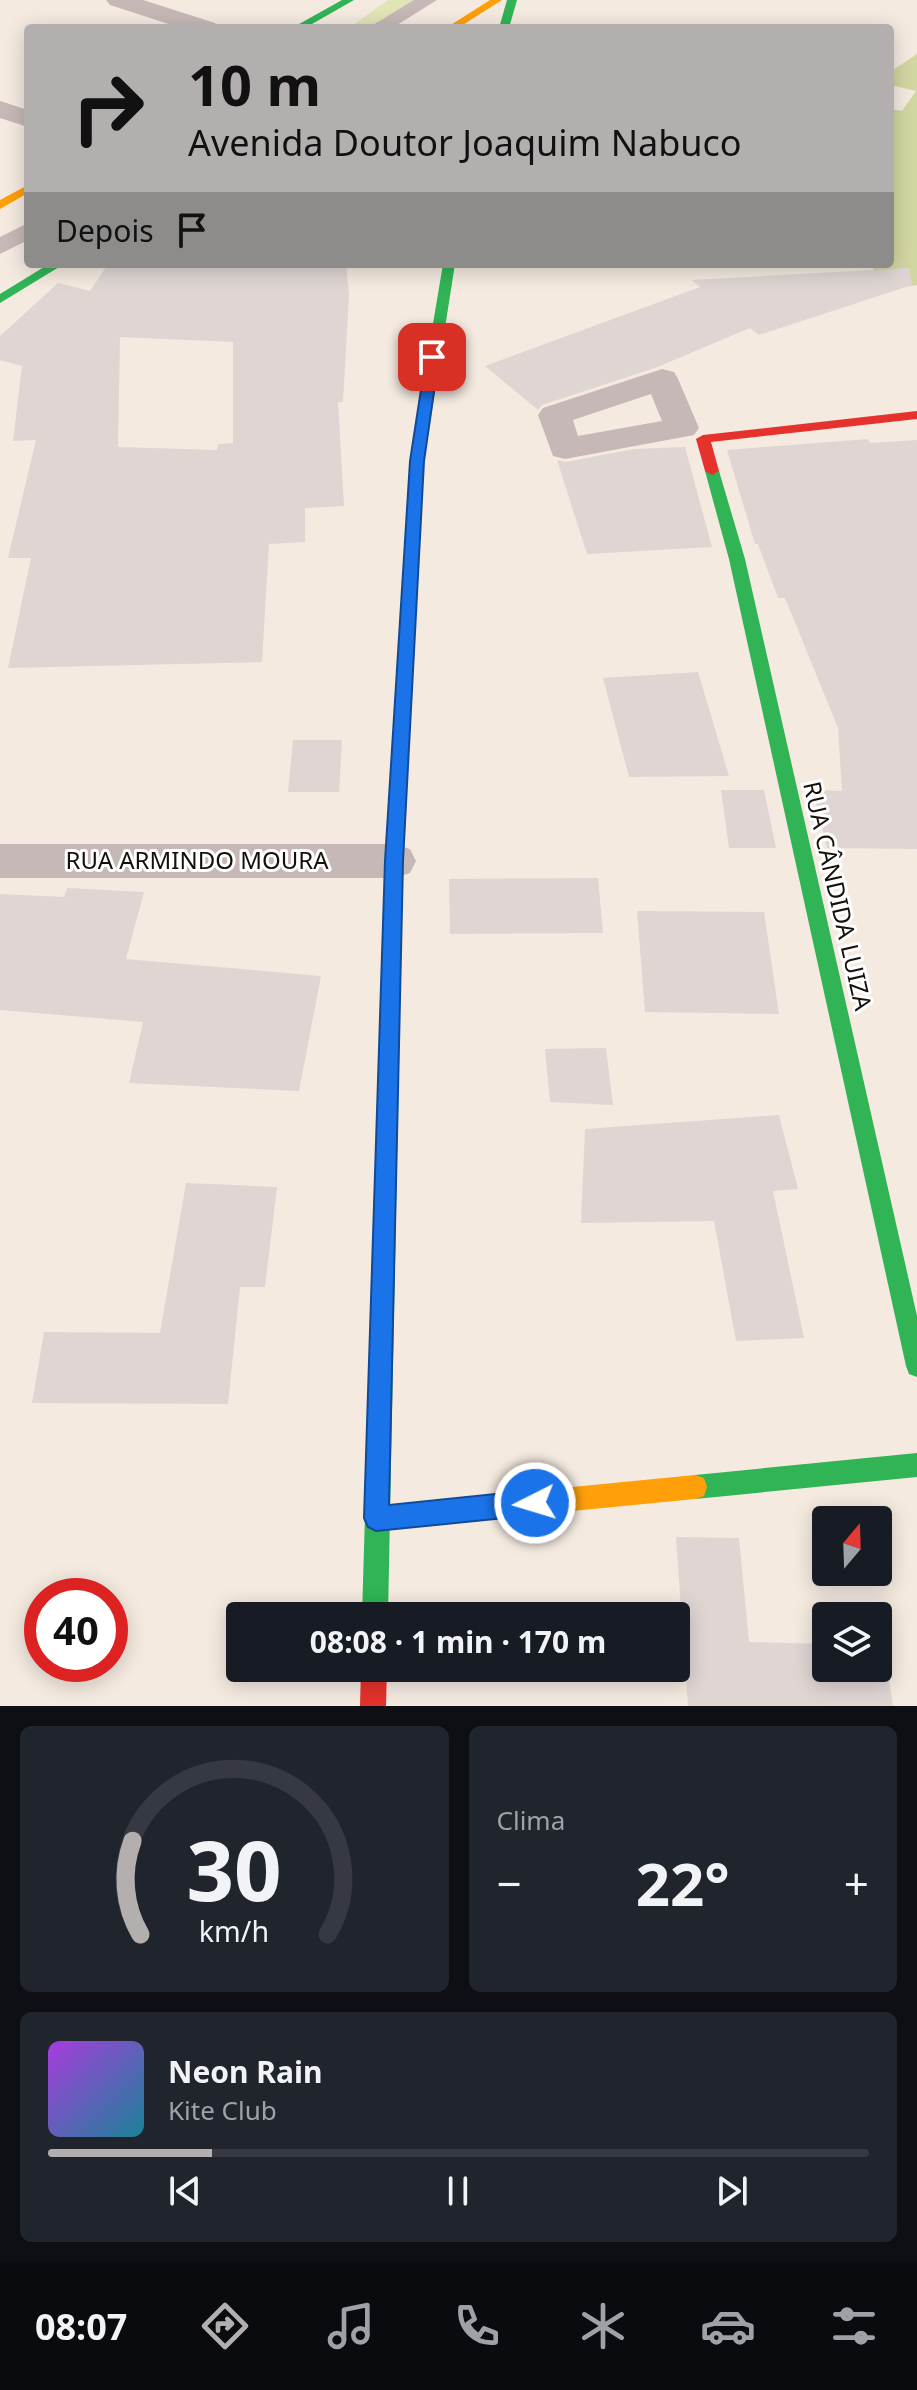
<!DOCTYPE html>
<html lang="pt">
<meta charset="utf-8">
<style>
:root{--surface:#171b24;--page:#20242c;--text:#f1f3f6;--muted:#9ea1a6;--line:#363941;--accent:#b2afae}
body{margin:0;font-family:"Noto Sans",sans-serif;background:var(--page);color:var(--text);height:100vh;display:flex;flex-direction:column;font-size:30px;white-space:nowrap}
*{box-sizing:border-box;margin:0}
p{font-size:26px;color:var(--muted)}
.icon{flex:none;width:44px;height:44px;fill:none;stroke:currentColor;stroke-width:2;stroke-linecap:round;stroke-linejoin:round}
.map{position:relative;height:1706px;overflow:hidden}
.side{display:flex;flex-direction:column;gap:20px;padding:20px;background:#0d0f14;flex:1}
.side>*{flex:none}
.guide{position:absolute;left:24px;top:24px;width:870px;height:244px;border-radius:8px;box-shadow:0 4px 20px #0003;background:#b2afae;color:#111;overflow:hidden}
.needle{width:52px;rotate:19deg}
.controls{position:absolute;left:812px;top:1506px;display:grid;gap:16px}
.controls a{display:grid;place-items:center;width:80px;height:80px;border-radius:8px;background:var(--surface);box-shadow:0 4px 20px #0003;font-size:40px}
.speed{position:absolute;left:24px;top:1578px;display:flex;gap:16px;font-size:40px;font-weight:700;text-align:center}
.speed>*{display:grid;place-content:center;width:104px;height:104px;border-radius:50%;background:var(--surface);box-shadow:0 4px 20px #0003;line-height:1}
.speed .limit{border:12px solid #d22;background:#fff;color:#111}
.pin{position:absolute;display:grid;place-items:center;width:68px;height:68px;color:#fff;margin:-34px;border-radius:16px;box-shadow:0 4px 12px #0006}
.me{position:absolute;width:88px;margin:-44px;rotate:265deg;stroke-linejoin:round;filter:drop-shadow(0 0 6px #0008)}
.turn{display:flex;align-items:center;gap:28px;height:168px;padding:0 32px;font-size:36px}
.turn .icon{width:104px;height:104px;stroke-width:2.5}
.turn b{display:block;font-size:56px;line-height:68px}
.then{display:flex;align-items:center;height:76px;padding:0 32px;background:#0003;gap:16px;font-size:30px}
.big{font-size:60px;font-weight:700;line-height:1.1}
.side .card{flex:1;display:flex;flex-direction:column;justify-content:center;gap:12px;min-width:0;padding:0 28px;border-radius:12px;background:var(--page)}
.side .dial{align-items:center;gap:0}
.dial svg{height:208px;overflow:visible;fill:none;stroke:var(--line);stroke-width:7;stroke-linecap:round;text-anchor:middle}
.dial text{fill:var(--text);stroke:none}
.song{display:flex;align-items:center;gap:24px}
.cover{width:96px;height:96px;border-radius:12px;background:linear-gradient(135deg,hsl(280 70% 55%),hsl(190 70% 35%))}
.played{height:8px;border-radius:4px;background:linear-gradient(90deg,var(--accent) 20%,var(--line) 20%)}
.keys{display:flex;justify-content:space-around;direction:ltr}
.heat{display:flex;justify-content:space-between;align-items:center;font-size:44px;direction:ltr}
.side .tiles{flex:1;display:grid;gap:20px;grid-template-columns:1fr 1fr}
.card:last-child{grid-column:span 2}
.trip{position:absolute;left:226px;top:1602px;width:464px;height:80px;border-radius:8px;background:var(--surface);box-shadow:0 4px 20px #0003;font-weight:700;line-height:80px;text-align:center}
.tab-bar{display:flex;height:128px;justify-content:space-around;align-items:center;background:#090b0e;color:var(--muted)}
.tab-bar .icon{width:56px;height:56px}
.tab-bar .selected{color:var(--accent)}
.tab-bar b{font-size:36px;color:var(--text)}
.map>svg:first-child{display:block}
.green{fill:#e1e4b5}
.forest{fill:#d2d6a1}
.building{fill:#dfd6d4;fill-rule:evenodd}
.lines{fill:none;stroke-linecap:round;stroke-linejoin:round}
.lane{fill:#c6b8b6;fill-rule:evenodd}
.street{fill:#c6b8b6;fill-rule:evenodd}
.fast{fill:#30b455;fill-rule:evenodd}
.slow{fill:#ff9f0a;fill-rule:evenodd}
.jam{fill:#e5322d;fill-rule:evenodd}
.route{fill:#1a73e8;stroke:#114b97;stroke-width:2}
.labels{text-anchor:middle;stroke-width:6;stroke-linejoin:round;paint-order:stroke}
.street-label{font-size:24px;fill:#16100a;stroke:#fff}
</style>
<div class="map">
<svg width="917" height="1706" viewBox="0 0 917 1706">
<rect width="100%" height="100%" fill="#f4eae0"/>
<path class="green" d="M388,0H428L378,28H349Z"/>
<path class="forest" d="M917,54V285L881,291L872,264H890V109L902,111L916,91L890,85V72Z"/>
<g class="building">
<path d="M108,264H232L267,268L268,264H346L349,295L343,402H338L344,506L305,508V542L269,544L262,662L8,668L31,558H8L36,440L13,441L22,366L0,360V336L58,283L90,291ZM120,337L233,342V443L218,444L217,450L118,447Z"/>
<path d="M909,268L912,285L759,335L750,328L655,368L542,405L538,410L485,366L700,287L691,280Z"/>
<path d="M868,439L870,443L917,440V849L827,848L813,790L842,791L838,728L785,598H778L758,544H755L727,450Z"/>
<path d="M685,447L712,547L587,554L557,460L566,462L634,449Z"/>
<path d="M698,672L729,776L629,777L603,678Z"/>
<path d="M293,740H342L339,792H288Z"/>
<path d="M721,790H764L776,848H729Z"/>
<path d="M598,878L603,933L450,934L449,879Z"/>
<path d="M67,888L144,892L126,959L321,976L299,1091L129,1083L143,1022L0,1010V894L64,897Z"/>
<path d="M637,911L764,912L779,1014L645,1012Z"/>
<path d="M606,1048L613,1105L550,1102L545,1049Z"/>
<path d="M779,1115L798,1189L773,1191L804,1338L736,1341L714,1221L581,1223L585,1129Z"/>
<path d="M186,1183L277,1187L265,1287H240L228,1404L32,1403L44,1332L160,1333Z"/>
<path d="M676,1537L739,1538L749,1642L826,1644V1668H878V1645H884L893,1706H688Z"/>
</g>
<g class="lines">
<g class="lane">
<path d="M414,0H437L392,28H368Z"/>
<path d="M28,223V240L0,254V237Z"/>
</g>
<g class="street">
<path d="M106,0H143L215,23L218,28H181L110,5Z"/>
<path d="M0,101L28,110V127L0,118Z"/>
<path d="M662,369L674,372L678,379L699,428L694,435L565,459L553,456L538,415L543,408ZM651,394L662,421L578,436L573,420Z"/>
<path d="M0,844H394L410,849L416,861L410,873L394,878H0Z"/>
</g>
<g class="fast">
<path d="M342,0H354L305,28H292Z"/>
<path d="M507,0H517L509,28H499Z"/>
<path d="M49,264H64L0,303V294Z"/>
<path d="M443,264H455L424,461L411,713L403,719L395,713L410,461Z"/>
<path d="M712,467L719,471L745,559L917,1316V1377L909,1374L906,1366L729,559L705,471Z"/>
<path d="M390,1002L397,1004L400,1010L388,1616H362L380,1010L383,1004Z"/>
<path d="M917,1453V1477L695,1499L686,1496L683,1487L686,1478L695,1475Z"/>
</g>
<g class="slow">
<path d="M490,0H502L458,28H446Z"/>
<path d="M28,185V193L0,209V200Z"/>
<path d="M403,707L411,713L403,861L400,1010L397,1016L390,1018L383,1016L380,1010L385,861L395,713Z"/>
<path d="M695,1475L704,1478L707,1487L704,1496L695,1499L376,1530L367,1527L364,1518L367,1509L376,1506Z"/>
</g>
<g class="jam">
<path d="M917,411V419L711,442L719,471L712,475L705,471L696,439L703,435Z"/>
<path d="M361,1668H387L386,1706H360Z"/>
</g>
</g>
<path class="route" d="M432,353L439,357L424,461L403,861L389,1505L535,1490L544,1494L548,1503L544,1511L535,1515L376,1531L368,1527L364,1518L385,861L410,461L426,357Z"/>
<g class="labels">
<g class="street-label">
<text x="197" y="869">RUA ARMINDO MOURA</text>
<text transform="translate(837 896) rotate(77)" y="8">RUA CÂNDIDA LUIZA</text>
</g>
</g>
</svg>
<div class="controls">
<a><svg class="needle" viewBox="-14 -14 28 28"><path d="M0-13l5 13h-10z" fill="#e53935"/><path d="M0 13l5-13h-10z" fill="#9ea1a6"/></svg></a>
<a><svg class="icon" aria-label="layers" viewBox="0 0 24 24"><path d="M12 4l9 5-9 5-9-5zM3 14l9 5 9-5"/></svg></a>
</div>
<div class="speed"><div class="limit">40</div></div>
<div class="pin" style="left:432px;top:357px;background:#d93025"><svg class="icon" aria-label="arrive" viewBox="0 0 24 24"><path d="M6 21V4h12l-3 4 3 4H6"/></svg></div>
<svg class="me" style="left:535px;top:1503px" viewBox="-20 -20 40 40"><circle r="17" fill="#1a73e8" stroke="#fff" stroke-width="3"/><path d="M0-11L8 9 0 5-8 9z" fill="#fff"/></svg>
<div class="trip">08:08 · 1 min · 170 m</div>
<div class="guide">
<div class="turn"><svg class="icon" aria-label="right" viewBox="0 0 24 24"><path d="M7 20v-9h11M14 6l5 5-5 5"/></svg><div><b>10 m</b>Avenida Doutor Joaquim Nabuco</div></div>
<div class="then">Depois<svg class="icon" aria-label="arrive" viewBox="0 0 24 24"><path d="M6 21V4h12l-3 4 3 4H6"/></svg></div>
</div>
</div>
<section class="side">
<div class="tiles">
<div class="card dial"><svg viewBox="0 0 100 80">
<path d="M14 69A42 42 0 1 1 86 69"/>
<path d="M14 69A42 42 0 0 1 11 33" stroke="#b2afae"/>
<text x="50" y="56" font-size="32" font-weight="700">30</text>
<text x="50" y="72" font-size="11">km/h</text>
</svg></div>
<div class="card"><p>Clima</p>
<div class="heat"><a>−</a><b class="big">22°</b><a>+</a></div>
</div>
<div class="card">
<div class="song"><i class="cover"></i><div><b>Neon Rain</b><p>Kite Club</p></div></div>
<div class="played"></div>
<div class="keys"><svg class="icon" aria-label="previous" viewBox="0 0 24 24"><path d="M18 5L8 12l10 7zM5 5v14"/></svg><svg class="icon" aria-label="pause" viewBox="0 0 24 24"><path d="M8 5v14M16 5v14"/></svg><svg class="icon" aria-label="next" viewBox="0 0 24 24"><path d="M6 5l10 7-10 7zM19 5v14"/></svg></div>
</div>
</div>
</section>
<nav class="tab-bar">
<b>08:07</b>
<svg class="icon selected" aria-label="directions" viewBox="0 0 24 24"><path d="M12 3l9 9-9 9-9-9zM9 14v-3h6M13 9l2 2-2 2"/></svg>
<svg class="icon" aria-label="music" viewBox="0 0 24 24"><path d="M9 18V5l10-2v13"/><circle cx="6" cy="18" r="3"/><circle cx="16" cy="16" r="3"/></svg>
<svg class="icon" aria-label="phone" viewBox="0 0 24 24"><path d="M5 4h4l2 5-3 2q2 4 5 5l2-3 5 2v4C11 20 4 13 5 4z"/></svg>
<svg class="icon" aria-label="climate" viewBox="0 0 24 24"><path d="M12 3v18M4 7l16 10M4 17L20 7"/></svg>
<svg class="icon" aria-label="car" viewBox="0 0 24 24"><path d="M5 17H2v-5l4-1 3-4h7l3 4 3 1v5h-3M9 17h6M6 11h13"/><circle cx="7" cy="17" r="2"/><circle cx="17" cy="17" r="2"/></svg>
<svg class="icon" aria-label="filters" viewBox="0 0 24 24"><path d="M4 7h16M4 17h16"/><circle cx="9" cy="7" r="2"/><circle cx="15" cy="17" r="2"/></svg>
</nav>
